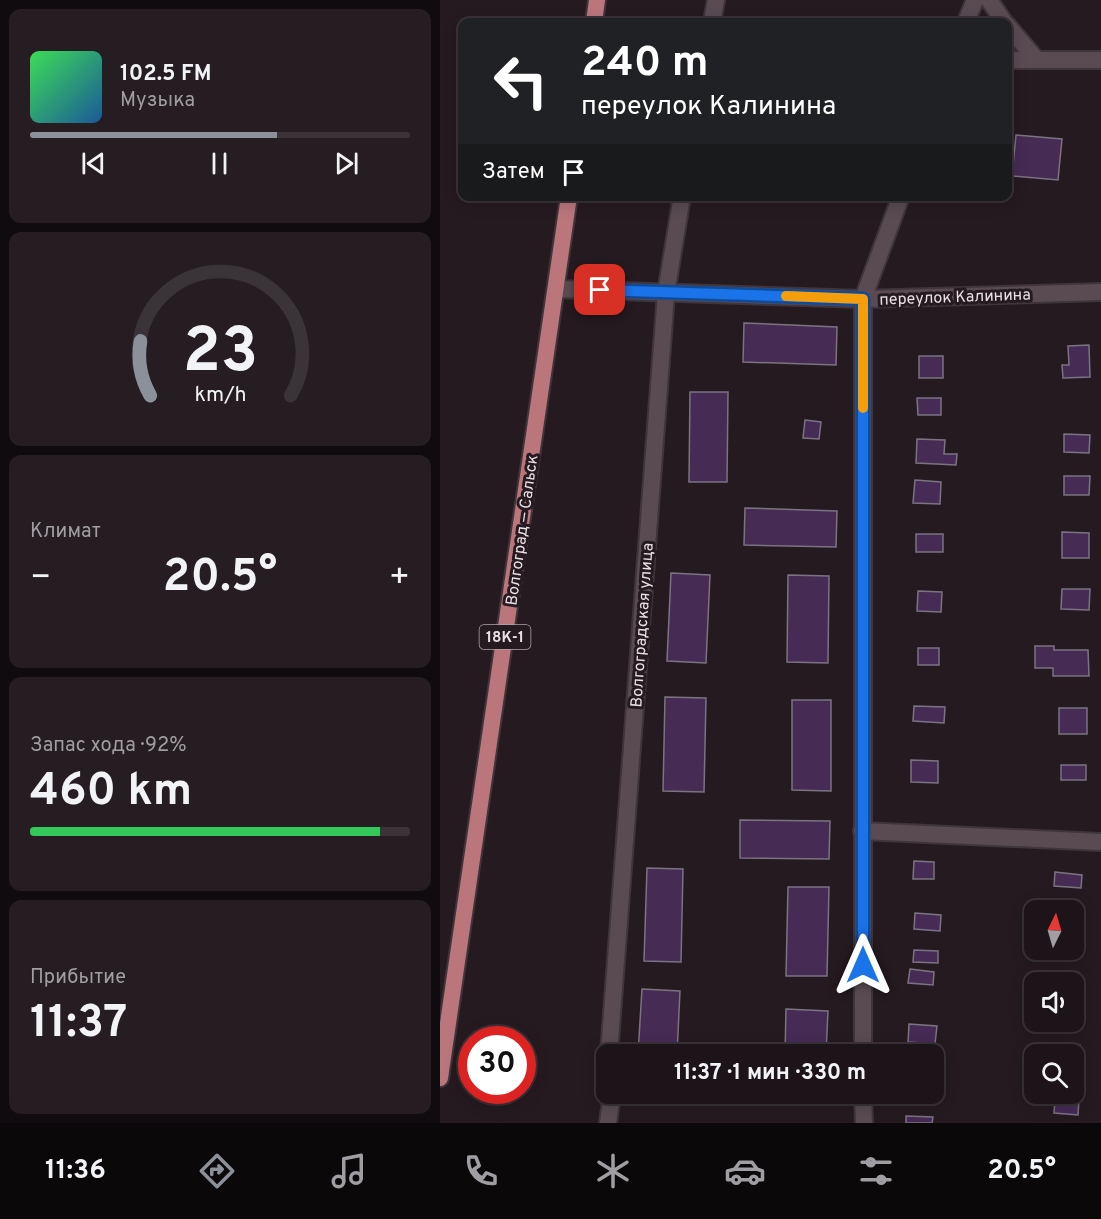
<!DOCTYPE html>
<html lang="ru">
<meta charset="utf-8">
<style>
:root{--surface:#1c1419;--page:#251d22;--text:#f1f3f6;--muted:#a09ea2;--line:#3a3338;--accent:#8c9099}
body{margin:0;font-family:Overpass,sans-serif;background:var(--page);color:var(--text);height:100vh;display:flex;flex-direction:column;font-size:22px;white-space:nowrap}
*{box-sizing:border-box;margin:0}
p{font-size:20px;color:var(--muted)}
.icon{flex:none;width:33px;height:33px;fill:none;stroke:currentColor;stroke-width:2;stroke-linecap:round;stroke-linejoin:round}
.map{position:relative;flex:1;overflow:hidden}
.sheet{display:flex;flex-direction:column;gap:9px;padding:9px;background:#0f0b0e;width:440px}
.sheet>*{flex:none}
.guide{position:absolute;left:18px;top:18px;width:554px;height:183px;border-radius:12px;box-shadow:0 3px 15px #0003,0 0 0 2px var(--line);background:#202124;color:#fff;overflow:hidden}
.needle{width:39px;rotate:5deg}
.tools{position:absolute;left:584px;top:900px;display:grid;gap:12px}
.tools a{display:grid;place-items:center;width:60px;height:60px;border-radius:12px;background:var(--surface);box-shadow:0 3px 15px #0003,0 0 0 2px var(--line);font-size:30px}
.speed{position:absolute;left:18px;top:1026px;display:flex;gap:12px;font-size:30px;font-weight:700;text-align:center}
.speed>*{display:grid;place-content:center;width:78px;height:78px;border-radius:50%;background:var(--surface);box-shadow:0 3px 15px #0003,0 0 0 2px var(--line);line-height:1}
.speed .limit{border:9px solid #d22;background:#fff;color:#111}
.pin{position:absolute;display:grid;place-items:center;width:51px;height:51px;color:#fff;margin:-26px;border-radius:12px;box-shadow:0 3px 9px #0006}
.me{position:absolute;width:66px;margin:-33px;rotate:0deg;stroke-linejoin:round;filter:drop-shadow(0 0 4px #0008)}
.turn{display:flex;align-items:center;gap:21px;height:126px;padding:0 24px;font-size:27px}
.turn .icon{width:78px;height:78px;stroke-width:2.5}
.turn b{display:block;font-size:42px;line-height:51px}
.then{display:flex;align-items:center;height:57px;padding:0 24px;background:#0003;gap:12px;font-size:22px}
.big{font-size:45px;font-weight:700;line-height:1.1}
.sheet .tile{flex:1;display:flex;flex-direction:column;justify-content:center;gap:9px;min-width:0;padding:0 21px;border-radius:12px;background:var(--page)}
.sheet .dial{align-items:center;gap:0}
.dial svg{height:156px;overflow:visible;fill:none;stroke:var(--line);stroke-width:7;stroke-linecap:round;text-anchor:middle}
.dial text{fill:var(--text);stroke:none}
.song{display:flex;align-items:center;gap:18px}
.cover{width:72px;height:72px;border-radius:9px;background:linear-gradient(135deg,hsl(130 70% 55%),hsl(210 70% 35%))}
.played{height:6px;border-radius:3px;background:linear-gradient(90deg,var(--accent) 65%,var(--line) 65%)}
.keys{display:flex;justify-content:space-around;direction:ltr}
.heat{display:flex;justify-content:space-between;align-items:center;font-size:33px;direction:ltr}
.charge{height:9px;border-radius:4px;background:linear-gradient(90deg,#34c759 92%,var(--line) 0)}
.trip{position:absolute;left:156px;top:1044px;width:348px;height:60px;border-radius:12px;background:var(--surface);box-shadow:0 3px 15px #0003,0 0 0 2px var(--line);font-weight:700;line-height:60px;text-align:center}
.tabs{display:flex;height:96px;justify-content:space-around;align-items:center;background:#0b080a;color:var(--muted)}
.tabs .icon{width:42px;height:42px}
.tabs .current{color:var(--accent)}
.tabs b{font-size:27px;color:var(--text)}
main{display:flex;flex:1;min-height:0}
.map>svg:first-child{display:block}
.building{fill:#462b55;stroke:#7b7381;stroke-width:1.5}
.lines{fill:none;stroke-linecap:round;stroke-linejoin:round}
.minor-casing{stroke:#3f353a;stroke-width:20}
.primary-casing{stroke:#3f353a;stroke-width:20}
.minor{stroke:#5a4b53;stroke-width:16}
.primary{stroke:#bb767c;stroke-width:16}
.route-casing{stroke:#114b97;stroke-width:15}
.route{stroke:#1a73e8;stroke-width:10}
.slow{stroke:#f59e0b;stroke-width:10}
.labels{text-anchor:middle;stroke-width:6;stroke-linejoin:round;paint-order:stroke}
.shield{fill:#261a21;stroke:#aea5aa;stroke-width:1.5}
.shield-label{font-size:15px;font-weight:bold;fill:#e9e0e5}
.street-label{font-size:16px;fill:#e9e0e5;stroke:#261a21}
</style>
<main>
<section class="sheet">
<div class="tile">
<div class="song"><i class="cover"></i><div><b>102.5 FM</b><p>Музыка</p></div></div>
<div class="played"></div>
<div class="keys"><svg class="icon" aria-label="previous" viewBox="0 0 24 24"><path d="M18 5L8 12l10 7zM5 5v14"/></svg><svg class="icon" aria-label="pause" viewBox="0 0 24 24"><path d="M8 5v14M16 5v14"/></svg><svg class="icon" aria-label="next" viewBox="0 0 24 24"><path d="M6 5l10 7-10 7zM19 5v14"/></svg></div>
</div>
<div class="tile dial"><svg viewBox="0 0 100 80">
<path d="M14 69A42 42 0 1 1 86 69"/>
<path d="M14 69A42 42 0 0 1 9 41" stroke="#8c9099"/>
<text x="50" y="56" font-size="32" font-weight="700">23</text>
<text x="50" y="72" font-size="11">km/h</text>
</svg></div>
<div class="tile"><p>Климат</p>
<div class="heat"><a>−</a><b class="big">20.5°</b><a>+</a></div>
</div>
<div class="tile"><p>Запас хода · 92%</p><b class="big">460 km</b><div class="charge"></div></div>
<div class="tile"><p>Прибытие</p><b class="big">11:37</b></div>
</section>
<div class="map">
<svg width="662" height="1123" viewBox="0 0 662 1123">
<rect width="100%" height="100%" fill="#261a21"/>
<g class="building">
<path d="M576,135L622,139L618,180L572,176Z"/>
<path d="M304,323L397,327L396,365L303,362Z"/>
<path d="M649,345L650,377L623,378L622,365H629L628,346Z"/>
<rect x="479" y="356" width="24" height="22"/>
<path d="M250,392H288L287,482H249Z"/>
<path d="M477,398H501V415H478Z"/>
<path d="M365,420L381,422L379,439L363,438Z"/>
<path d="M624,434L650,435L649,453L624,452Z"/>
<path d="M477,439L505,440L504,454H517L516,465L476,463Z"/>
<path d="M624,476H650L649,495H624Z"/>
<path d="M475,480L501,482L500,504L473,503Z"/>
<path d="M305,508L397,511L396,547L304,545Z"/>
<path d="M622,532L649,533V558H622Z"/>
<rect x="476" y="534" width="27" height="18"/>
<path d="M231,573L270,575L266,663L227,661Z"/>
<path d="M348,575L389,576L388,663L347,662Z"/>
<path d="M622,589H650L649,610L621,609Z"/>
<path d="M478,591L502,592L501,612L477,611Z"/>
<path d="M595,646H614V650H648L649,676H613V668H595Z"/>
<rect x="478" y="648" width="21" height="17"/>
<path d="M225,697L266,698L264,792L223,791Z"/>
<path d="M352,700H391V791L352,790Z"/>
<path d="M474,706L505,707L504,723L473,721Z"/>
<rect x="619" y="708" width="28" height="26"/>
<path d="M471,760L498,761V783L471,782Z"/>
<rect x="621" y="765" width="25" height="15"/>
<path d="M300,820L390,821L389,859L300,858Z"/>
<path d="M474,861L494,862V879H473Z"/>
<path d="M207,868L243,869L241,962L204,961Z"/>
<path d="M615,872L642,875L641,888L614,886Z"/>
<path d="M348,887H389L387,976H346Z"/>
<path d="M475,913L501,915L500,931L474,929Z"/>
<path d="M633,926L644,927L643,943H633Z"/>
<path d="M474,950L498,951V963L473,962Z"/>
<path d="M470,969L494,972L493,985L468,983Z"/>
<path d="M202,989L240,991L237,1054H198Z"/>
<path d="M633,992L643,993L641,1018H633Z"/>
<path d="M346,1009L388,1011L386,1054H345Z"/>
<path d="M469,1024L497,1026L495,1044L468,1042Z"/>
<path d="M613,1044L640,1045L639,1059L633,1058V1054H612Z"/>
<path d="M494,1079L493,1099L468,1098V1094H494Z"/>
<path d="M615,1098L639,1099L638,1115L614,1113Z"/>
<path d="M466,1116L493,1117L492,1123H466Z"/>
</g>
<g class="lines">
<defs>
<g id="minor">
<path d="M549,0L564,22"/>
<path d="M272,22L276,0"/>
<path d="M526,22L535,0"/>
<path d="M567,25L596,59"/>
<path d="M567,60H662"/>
<path d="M116,289L423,299L662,292"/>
<path d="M422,831L662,842"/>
<path d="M169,1054L226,293L242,196"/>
<path d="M423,1054V299L461,196"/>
<path d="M423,1094L424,1123"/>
<path d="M168,1123L172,1094"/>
</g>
<g id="primary">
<path d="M154,22L157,0"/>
<path d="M0,1078L129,196"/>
</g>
</defs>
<use href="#minor" class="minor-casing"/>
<use href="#primary" class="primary-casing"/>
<use href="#minor" class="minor"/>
<use href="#primary" class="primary"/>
</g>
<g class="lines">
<defs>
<path id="route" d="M160,290L423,299V965"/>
</defs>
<use href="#route" class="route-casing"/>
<use href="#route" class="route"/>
<path class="slow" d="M346,296L423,299V408"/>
</g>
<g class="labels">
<rect class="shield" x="39.5" y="625" width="51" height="24" rx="4.5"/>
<g class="shield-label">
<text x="65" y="642">18К-1</text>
</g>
<g class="street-label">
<text transform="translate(515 296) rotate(-2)" y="6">переулок Калинина</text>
<text transform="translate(81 530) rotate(-82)" y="6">Волгоград — Сальск</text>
<text transform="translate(201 625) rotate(-86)" y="6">Волгоградская улица</text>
</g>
</g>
</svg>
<div class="tools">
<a><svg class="needle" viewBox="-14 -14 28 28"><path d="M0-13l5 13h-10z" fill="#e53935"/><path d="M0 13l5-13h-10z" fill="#a09ea2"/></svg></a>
<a><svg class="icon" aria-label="sound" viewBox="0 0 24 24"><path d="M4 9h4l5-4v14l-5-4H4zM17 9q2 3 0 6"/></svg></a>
<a><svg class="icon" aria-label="search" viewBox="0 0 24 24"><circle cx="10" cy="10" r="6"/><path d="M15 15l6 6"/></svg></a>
</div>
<div class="speed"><div class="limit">30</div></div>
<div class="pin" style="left:160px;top:290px;background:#d93025"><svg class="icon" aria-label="arrive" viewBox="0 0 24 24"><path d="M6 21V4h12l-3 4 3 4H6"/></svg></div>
<svg class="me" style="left:423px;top:965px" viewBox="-20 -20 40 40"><path d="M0-17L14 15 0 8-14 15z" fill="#1a73e8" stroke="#fff" stroke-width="4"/></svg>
<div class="trip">11:37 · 1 мин · 330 m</div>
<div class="guide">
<div class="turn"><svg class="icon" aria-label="left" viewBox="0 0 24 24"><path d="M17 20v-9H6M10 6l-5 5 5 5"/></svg><div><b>240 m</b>переулок Калинина</div></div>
<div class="then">Затем<svg class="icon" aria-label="arrive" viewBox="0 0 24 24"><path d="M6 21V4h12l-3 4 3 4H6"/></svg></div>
</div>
</div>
</main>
<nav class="tabs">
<b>11:36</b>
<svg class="icon current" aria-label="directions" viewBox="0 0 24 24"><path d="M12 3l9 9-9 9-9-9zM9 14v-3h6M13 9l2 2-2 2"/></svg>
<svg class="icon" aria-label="music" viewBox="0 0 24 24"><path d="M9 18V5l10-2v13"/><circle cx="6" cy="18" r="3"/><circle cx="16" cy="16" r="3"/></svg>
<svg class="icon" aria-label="phone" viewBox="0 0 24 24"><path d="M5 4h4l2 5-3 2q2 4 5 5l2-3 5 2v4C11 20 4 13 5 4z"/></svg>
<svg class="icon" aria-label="climate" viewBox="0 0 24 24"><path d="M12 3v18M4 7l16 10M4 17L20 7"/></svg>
<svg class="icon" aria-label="car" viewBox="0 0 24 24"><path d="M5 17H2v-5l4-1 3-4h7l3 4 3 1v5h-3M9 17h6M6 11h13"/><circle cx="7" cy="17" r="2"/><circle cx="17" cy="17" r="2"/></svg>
<svg class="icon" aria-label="filters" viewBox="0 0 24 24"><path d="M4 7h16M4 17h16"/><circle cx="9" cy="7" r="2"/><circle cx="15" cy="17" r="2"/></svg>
<b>20.5°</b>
</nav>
